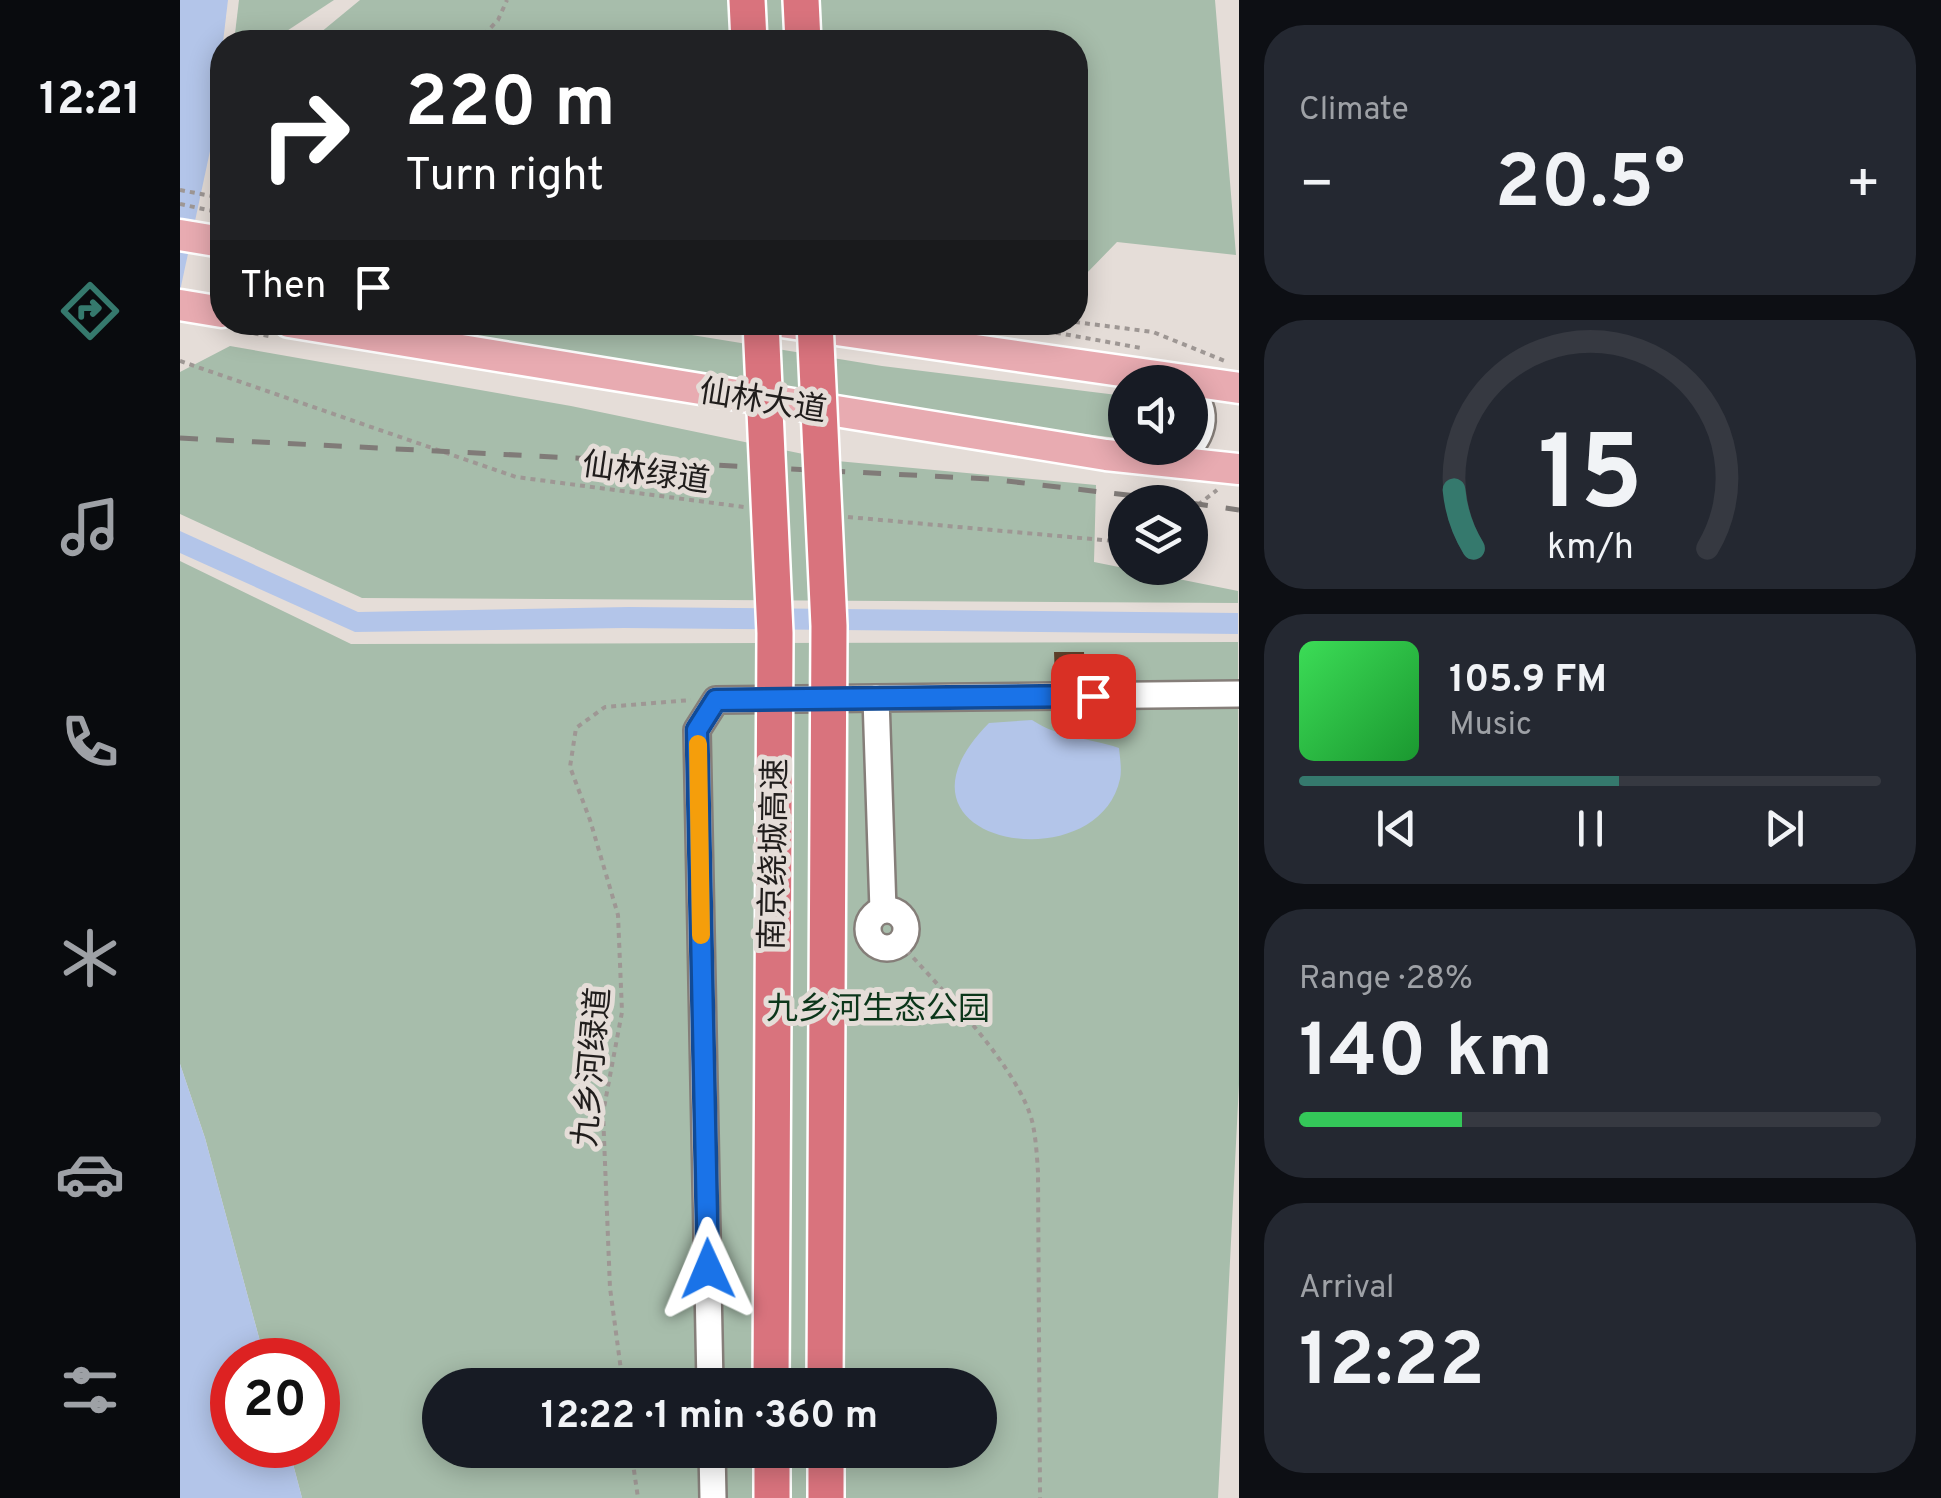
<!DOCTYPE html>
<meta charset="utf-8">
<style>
:root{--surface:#171b24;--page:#242831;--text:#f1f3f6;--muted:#9ea1a6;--line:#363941;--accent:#35796d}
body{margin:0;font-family:Overpass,"Noto Sans SC",sans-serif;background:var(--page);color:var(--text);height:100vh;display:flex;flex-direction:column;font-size:38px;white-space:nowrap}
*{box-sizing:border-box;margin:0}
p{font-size:32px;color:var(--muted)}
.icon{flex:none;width:55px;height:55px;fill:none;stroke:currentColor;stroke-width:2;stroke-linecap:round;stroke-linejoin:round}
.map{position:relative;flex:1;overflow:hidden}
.side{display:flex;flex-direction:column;gap:25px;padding:25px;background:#0d0f14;width:702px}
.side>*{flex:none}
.top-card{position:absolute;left:30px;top:30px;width:878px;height:305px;border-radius:40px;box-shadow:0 5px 25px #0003;background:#202124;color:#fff;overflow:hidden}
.controls{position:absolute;left:928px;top:365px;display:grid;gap:20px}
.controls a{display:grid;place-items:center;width:100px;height:100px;border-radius:50%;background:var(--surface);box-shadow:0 5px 25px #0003;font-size:50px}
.speed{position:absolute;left:30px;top:1338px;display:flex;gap:20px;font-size:50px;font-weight:700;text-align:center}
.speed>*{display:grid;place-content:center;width:130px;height:130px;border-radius:50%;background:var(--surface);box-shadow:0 5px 25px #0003;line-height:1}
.speed .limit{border:15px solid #d22;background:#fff;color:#111}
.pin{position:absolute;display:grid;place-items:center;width:85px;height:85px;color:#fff;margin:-42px;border-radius:20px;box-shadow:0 5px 15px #0006}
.me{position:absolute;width:110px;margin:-55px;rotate:359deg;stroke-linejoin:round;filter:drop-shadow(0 0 8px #0008)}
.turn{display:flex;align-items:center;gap:35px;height:210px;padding:0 30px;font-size:45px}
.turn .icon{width:130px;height:130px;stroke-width:2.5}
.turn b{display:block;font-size:70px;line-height:85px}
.then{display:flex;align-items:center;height:95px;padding:0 30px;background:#0003;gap:20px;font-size:38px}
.big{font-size:75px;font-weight:700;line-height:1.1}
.side .card{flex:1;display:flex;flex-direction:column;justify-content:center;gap:15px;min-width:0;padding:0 35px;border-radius:40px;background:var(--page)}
.side .dial{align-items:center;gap:0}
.dial svg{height:260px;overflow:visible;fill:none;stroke:var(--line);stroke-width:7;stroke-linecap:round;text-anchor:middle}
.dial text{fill:var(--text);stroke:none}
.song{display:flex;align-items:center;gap:30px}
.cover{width:120px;height:120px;border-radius:15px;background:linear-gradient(135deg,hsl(130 70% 55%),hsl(130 70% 35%))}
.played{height:10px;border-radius:5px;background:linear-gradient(90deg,var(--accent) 55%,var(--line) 55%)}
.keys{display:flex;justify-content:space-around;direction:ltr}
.heat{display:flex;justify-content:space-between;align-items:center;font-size:55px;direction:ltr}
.charge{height:15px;border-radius:8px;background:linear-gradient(90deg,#34c759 28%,var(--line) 0)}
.trip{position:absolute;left:242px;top:1368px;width:575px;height:100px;border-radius:50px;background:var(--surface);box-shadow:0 5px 25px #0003;font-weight:700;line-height:100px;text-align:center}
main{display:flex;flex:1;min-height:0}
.menu{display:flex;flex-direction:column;width:180px;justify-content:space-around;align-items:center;background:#090b0e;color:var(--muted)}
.menu .icon{width:70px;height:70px}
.menu .selected{color:var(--accent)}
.menu b{font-size:45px;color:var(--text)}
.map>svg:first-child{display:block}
.green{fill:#a7bdab;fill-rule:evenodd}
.water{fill:#b3c5e9}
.building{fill:#60412b}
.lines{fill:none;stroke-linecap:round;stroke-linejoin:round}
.minor-casing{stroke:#857e79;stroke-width:30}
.major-casing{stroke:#fff;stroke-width:35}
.highway-casing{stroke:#fff;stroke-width:40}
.path{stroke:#9e9794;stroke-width:4;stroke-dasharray:5 5;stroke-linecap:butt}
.minor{stroke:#fff;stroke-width:25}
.major{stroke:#e8abb1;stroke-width:30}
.highway{stroke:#d9737d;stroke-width:35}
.rail{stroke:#807b78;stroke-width:5;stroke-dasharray:18 18;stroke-linecap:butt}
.highway-bridge-casing{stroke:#fff;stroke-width:40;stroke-linecap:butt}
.highway-bridge{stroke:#d9737d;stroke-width:35}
.route-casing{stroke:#114b97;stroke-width:25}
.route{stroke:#1a73e8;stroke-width:18}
.slow{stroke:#f59e0b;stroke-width:18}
.labels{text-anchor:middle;stroke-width:10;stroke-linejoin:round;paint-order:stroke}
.street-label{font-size:32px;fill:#201d1c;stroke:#e5ddd8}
.park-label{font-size:32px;fill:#0b361a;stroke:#e5ddd8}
</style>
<main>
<nav class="menu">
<b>12:21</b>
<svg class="icon selected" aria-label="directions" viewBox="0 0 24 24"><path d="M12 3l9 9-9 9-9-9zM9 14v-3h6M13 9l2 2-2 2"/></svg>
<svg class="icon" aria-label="music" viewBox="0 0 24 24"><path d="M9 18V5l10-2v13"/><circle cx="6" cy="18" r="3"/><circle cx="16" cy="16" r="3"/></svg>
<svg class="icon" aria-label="phone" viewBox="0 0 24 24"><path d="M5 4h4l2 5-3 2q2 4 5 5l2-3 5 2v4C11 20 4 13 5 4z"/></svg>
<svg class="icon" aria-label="climate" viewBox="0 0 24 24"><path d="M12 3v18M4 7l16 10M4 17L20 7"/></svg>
<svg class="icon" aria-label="car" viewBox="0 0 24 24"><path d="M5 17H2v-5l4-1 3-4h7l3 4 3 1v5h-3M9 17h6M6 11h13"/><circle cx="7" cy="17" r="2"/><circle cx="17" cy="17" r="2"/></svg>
<svg class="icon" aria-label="filters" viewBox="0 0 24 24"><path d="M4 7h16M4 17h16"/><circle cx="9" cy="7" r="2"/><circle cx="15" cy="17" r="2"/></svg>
</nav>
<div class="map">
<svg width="1059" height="1498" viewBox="0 0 1059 1498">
<rect width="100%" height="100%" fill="#e5ddd8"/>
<g class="green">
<path d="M59,0H154L90,42H54Z"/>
<path d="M180,0H1035L1056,255L937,242L903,277L898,317L895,316V42H129Z"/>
<path d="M205,323H438L702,366L945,396V439L697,408Z"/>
<path d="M50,346L391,406L657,461L916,485L914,562L1058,591V603L182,598L0,514V372Z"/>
<path d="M0,561L171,644L1058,642L1059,1084L1038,1498H122L108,1445H138V1360H85L25,1138L0,1064ZM260,1385H800V1450H260Z"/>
</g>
<g class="water">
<path d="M0,0H48L30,151L0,291Z"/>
<path d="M0,531L178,612L449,607L1058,613V634L444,628L175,632L0,553Z"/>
<path d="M852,720C881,739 907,737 939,748C940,758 942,770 940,779C917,884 690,843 809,723Z"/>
<path d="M0,1064L25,1138L85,1360H52V1445H108L122,1498H0Z"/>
</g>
<path class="building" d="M874,652H904L905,678L875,679Z"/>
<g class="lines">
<defs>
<g id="minor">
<path d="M991,462C1018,448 1035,416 1010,391"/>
<path d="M703,910L696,698L1059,694"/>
<circle cx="707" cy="929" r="19"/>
<path d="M530,1385L517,730L536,700L696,698"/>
<path d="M532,1450L533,1498"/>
</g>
<g id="major">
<path d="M0,235L42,242"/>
<path d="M0,305L42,312"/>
<path d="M109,322L926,455L1059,469"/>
<path d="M601,322L1059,388"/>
</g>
<g id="highway">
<path d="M567,0L569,42"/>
<path d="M621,0L623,42"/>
<path d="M592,1450V1498"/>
<path d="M646,1450V1498"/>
</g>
</defs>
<use href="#minor" class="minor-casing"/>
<use href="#major" class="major-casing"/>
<use href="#highway" class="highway-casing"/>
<g class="path">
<path d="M297,42L318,20L327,0"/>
<path d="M0,190L42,198"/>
<path d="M0,204L42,213"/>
<path d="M817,322L961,348"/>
<path d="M895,322L973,332L1045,361"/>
<path d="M54,330L89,336"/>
<path d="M0,361L336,477L564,507"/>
<path d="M1010,511L1037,490"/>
<path d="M668,517L945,542"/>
<path d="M720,943C759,987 841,1069 853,1125C856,1140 857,1157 858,1172L860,1498"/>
<path d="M443,1385L430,1288L423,1113L442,1012L438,915L410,820L390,767L396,728L425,707L511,700"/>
<path d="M451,1450L458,1498"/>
</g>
<use href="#minor" class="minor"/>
<use href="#major" class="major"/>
<use href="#highway" class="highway"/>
<g class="rail">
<path d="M0,438L809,479L1008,502"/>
<path d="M1010,503L1059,510"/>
</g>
<defs>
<g id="highway-bridge">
<path d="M581,322L595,633L591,1385"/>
<path d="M635,322L649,626L645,1385"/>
</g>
</defs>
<use href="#highway-bridge" class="highway-bridge-casing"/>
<use href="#highway-bridge" class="highway-bridge"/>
</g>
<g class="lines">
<defs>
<path id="route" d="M528,1269L517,730L536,700L913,696"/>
</defs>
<use href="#route" class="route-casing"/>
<use href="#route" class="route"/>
<path class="slow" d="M518,744L521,935"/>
</g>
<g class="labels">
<g class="street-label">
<text transform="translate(583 400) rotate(9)" y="11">仙林大道</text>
<text transform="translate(466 472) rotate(8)" y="11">仙林绿道</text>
<text transform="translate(593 854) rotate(-89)" y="11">南京绕城高速</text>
<text transform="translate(411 1067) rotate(-85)" y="11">九乡河绿道</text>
</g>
<g class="park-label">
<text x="698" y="1019">九乡河生态公园</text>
</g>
</g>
</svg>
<div class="controls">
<a><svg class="icon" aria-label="sound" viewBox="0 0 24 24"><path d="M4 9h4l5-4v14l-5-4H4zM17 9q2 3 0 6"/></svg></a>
<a><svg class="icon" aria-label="layers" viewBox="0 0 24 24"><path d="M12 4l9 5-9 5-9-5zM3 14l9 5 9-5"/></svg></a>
</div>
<div class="speed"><div class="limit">20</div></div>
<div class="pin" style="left:913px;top:696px;background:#d93025"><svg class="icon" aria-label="arrive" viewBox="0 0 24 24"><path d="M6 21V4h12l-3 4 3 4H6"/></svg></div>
<svg class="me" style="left:528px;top:1269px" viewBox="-20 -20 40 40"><path d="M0-17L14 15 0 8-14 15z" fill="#1a73e8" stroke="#fff" stroke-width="4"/></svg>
<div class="trip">12:22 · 1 min · 360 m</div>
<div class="top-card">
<div class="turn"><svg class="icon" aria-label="right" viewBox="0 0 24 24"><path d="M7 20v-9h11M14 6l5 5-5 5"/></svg><div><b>220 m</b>Turn right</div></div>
<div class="then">Then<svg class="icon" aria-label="arrive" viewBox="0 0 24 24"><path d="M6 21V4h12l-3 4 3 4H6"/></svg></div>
</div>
</div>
<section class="side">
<div class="card"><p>Climate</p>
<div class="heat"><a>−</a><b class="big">20.5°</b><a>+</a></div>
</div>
<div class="card dial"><svg viewBox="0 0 100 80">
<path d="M14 69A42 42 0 1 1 86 69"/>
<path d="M14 69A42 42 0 0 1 8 51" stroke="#35796d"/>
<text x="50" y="56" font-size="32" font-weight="700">15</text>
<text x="50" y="72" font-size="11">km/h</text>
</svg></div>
<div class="card">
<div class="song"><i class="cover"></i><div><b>105.9 FM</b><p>Music</p></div></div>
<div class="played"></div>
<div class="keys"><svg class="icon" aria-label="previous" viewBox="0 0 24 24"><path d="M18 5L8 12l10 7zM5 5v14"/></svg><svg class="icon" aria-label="pause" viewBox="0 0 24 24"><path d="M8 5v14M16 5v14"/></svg><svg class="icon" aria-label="next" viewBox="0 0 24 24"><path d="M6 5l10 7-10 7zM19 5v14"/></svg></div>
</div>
<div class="card"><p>Range · 28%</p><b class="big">140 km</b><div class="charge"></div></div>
<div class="card"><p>Arrival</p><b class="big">12:22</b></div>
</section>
</main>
